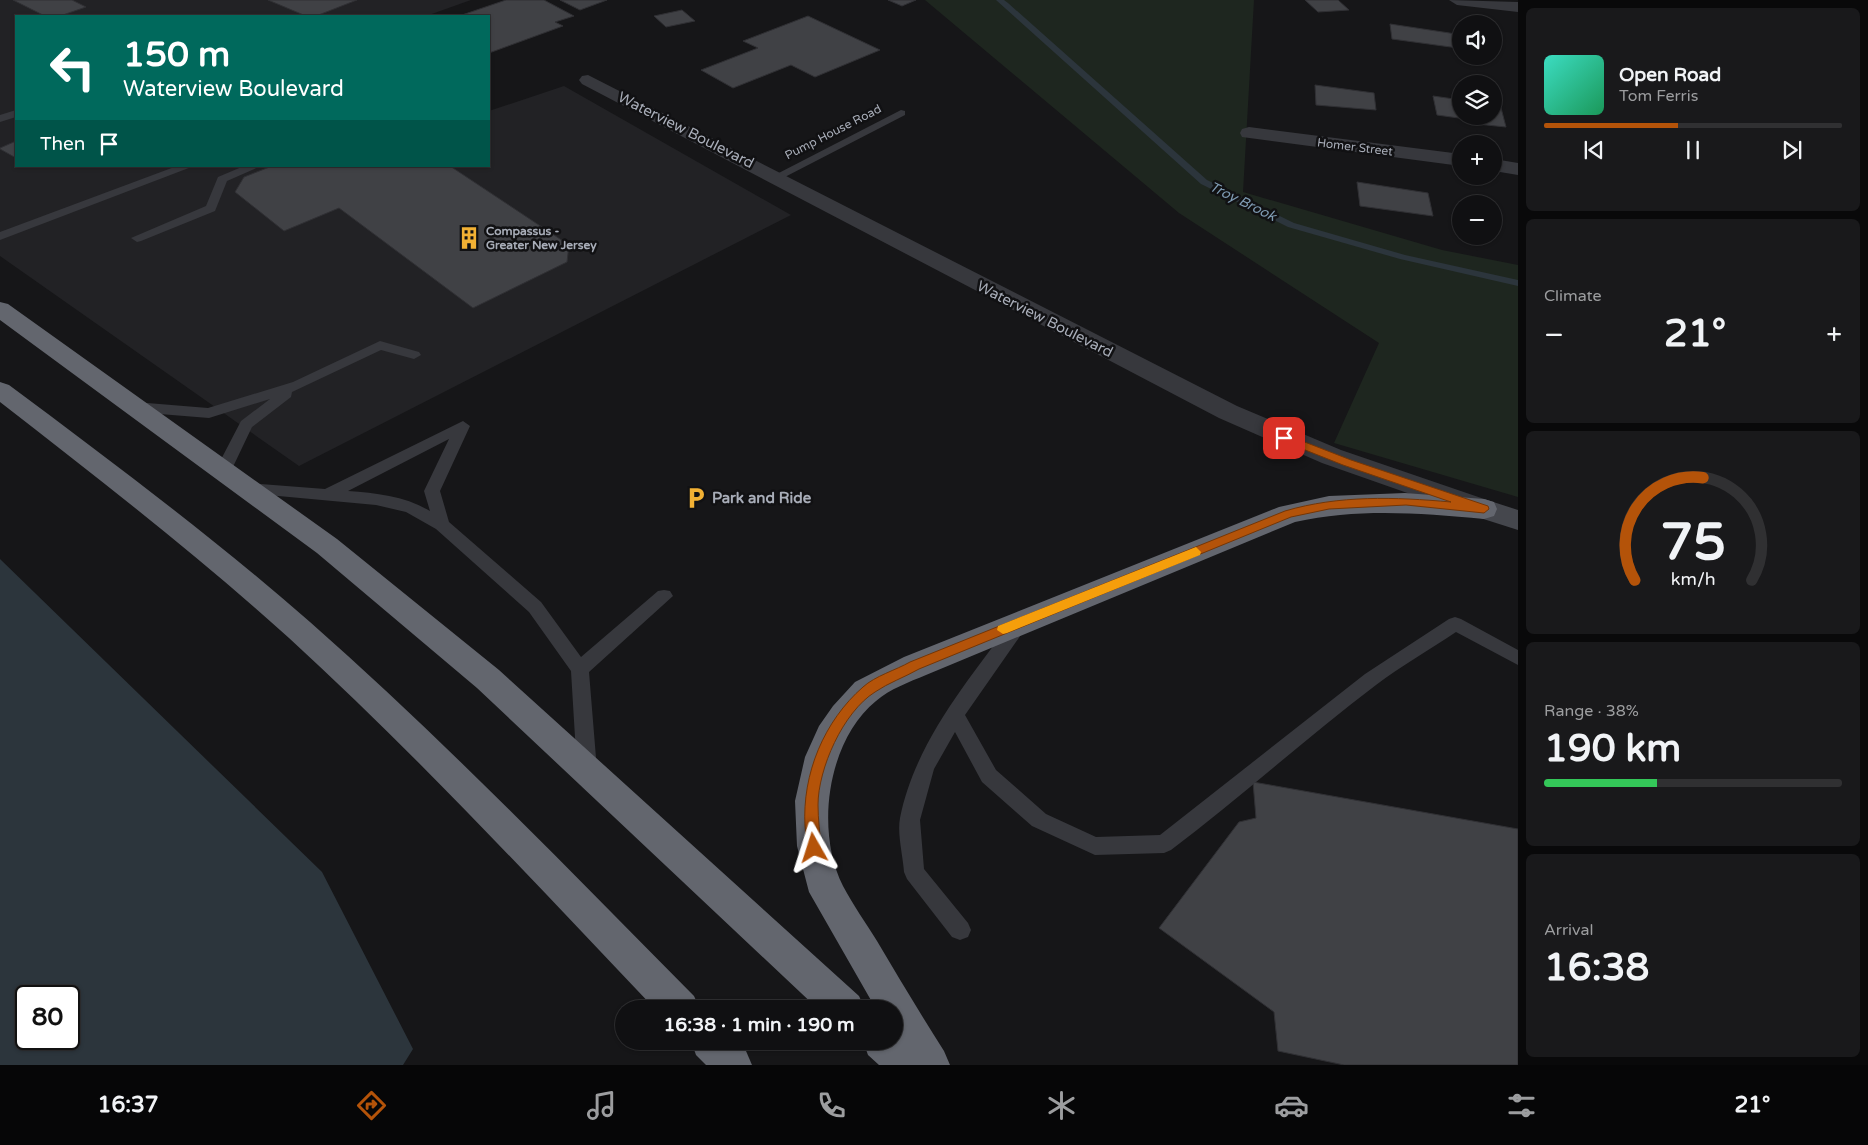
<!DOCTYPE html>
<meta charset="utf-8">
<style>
:root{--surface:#101012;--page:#19191b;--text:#f1f3f6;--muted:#9c9d9f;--line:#303032;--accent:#b45309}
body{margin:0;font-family:"Varela Round",sans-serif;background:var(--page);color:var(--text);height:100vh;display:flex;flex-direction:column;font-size:19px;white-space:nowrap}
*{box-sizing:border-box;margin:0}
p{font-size:16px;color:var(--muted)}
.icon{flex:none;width:28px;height:28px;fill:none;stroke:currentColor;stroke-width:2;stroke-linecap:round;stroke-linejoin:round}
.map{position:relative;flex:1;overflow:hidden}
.details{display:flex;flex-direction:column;gap:8px;padding:8px;background:#09090a;width:350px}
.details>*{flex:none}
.banner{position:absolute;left:15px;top:15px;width:475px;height:152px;border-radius:0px;box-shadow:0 1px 4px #0004,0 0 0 1px var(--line);background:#00695c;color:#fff;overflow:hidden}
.tools{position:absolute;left:1452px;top:15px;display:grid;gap:10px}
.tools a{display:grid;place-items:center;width:50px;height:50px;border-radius:50%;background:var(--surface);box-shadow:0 1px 4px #0004,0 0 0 1px var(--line);font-size:25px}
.speed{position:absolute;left:15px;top:985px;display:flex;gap:10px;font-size:25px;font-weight:700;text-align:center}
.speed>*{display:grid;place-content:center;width:65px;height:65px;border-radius:50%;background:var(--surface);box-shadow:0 1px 4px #0004,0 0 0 1px var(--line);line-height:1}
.speed .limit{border:2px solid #111;border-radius:8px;background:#fff;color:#111}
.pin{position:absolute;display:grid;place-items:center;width:42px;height:42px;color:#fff;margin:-21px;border-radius:10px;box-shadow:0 2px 8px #0006}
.me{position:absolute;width:55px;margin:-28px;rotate:354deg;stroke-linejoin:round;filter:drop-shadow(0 0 4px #0008)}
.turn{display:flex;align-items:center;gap:18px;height:105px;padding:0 25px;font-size:22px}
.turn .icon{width:65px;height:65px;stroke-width:2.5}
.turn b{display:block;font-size:35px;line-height:42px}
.then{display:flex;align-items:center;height:48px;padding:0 25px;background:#0003;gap:10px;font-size:19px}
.big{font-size:38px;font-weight:700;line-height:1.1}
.details .widget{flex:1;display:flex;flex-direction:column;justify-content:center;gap:8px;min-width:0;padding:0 18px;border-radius:8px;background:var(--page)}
.details .dial{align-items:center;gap:0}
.dial svg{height:130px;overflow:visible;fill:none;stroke:var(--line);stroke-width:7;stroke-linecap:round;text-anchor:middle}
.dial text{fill:var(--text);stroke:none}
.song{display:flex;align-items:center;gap:15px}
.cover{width:60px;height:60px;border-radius:8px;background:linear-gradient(135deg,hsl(170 70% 55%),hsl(150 70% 35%))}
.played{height:5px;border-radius:2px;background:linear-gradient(90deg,var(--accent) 45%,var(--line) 45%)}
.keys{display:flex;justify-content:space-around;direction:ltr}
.heat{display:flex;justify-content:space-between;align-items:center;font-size:28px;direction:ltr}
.charge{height:8px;border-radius:4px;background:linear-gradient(90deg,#34c759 38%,var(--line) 0)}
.trip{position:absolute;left:615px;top:1000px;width:288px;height:50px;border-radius:25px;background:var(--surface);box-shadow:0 1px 4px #0004,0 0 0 1px var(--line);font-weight:700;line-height:50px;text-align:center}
.dock{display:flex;height:80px;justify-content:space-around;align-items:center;background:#060607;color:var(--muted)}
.dock .icon{width:35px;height:35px}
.dock .on{color:var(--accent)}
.dock b{font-size:22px;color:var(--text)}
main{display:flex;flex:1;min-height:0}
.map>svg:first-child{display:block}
.built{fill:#222225}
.green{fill:#1e261f}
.water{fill:#2c353c;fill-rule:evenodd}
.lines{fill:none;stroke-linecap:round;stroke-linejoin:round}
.stream{fill:#2c353c;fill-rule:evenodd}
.building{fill:#404145;stroke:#303034}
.lane{fill:#37383d;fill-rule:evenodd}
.street{fill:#37383d;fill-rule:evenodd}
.secondary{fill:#45474d;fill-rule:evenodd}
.highway{fill:#63666e;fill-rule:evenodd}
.route{fill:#b45309;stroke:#753606}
.slow{fill:#f59e0b}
.labels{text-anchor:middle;stroke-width:5;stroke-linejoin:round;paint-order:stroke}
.far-street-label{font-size:12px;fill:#a8adb8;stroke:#111113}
.far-poi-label{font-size:12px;font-weight:bold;fill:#a8adb8;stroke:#111113;text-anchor:start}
.far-water-label{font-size:14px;font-style:italic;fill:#7f9bb3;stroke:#111113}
.street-label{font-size:15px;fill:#a8adb8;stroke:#111113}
.poi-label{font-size:15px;font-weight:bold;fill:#a8adb8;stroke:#111113;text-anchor:start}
</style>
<main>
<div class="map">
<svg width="1518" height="1065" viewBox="0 0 1518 1065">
<rect width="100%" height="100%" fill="#161618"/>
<path class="built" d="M0,0H471L426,16H16V166H489V111L564,86L791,215L299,466L0,256Z"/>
<path class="green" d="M925,0H1254L1243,192L1442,250L1518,265V497L1334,443L1379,343L1179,213Z"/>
<path class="water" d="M0,559L322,872L413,1049L403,1065H0ZM26,996H69V1039H26Z"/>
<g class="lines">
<path class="stream" d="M996,0H1004L1008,3L1207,180L1294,223L1405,255L1518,280V286L1400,259L1288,227L1201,184Z"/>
</g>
<g class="building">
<path d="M13,0H72L86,7L60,16H45Z"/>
<path d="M268,0H357L316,16H306Z"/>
<path d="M506,0H544L574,16L555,22L563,26L489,53V16H459Z"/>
<path d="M560,0H607L580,10Z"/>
<path d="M888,0H916L902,6Z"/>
<path d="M1305,0H1338L1349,10L1318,12Z"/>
<path d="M682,10L695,21L666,27L654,16Z"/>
<path d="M808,16L880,50L815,77L791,65L733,88L701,70L758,48L743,41Z"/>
<path d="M1390,24L1456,34L1458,48L1392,39Z"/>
<path d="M1315,85L1374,93L1376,110L1316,105Z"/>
<path d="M1433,96L1461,100V116H1494V107L1501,108L1506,127L1467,123L1466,119L1437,115Z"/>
<path d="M16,141V158L0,149V148Z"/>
<path d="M272,166H450L569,245L567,262L473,308L339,208L284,231L235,192L244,177Z"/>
<path d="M1357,182L1428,193L1433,216L1360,206Z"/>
<path d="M1253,782L1518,829V1065H1344L1278,1051L1274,1012L1159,928L1239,822L1256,818Z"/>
</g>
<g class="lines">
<g class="lane">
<path d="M16,110V117L0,122V115Z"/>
<path d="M901,110L905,111V115L781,179H773L771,177Z"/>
<path d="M177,166H194L0,240V232Z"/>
<path d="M244,166H261L227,181L215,211L141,241L137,242L131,238L206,206L218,177Z"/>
<path d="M380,341L419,352L421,355L414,359L381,350L292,392L291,397L252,427L231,471L228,475H218L215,471L241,421L270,399L209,418L135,412L128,407L135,402L208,408L293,382Z"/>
<path d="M463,421L470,426L440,491L449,522L541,602L581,657L658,591L664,590L670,591L673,596L589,672L597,770L594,776L587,778L580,776L577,770L571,671L529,612L436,529L406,512L376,505L247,493L241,492L239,488L241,484L247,483L325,489ZM449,439L424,491L430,511C405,496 376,493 348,491Z"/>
<path d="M1019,617L1025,619L1028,624L1025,629L965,715L996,770L1046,814L1096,837L1160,835L1365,674L1449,619L1455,617L1461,619L1518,650V665L1456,632C1429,650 1401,666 1376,685C1306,738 1241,797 1171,850L1164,853L1095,855L1032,826L982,782L955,732L934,769L920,820L924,869L968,923L971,930L968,937L960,940L952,937L907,879L904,872C903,856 897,834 900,818C915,742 969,680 1013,619Z"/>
</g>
<g class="street">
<path d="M1449,0L1518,2V12L1457,5Z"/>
<path d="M588,75L1237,406L1341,450L1490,501L1493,508L1490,515L1480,518L1470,515L1322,463L1219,418L582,84L579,80L582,76Z"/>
<path d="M1249,127L1461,154V166L1242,137L1240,133L1242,129Z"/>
<path d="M1494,159L1518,163V175L1494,171Z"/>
</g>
<path class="secondary" d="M1484,499L1518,510V530L1474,516L1471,509L1474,502Z"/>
<g class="highway">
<path d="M0,302L8,304L337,539L499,670L859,996L865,1009H818L477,688L317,553L0,320Z"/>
<path d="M0,382L9,385C111,461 214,538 310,622C444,740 568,869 694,996L700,1009H655C535,883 417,755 289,638C197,555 98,478 0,402Z"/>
<path d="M1405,493L1484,499L1494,502L1497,509L1494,516L1484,519C1419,513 1359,508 1295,522L926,675C909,682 890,689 876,701C827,741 815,831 843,886C853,905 866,923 877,941C899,978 921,1015 944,1051L950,1065H879L868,1055L863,1041H894V1009H876L809,892L797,846L795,801L805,757L819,726L833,706L855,682L904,657L1279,507L1329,496Z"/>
<path d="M691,1041H737L746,1051L752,1065H706L696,1055Z"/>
</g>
</g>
<path class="route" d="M1284,434L1351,460L1488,506L1489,509L1484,513L1406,505L1329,509L1291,517L919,669C905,677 888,683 875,692C843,712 818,769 818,805C818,819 820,834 821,848L819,852L814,854L809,852C805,844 806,834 805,826C802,774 824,721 863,687C875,676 896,670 910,662L1285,511C1339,495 1395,497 1451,502L1343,465L1280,440L1278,438Z"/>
<path class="slow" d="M1196,547L1201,552L1200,555L1007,633L1003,634L997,630L998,626Z"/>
<defs>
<symbol id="building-bare" viewBox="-9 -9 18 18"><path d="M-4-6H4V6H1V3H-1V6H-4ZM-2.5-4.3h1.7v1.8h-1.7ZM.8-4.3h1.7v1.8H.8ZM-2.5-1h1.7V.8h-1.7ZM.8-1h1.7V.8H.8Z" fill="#f2b134" stroke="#111113" stroke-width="2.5" paint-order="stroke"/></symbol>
<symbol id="parking-bare" viewBox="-9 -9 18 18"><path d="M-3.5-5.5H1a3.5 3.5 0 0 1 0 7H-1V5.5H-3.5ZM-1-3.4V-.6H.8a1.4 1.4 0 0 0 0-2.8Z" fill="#f2b134" stroke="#111113" stroke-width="2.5" paint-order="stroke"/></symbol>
</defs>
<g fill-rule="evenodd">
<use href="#building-bare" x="453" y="222" width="32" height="32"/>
<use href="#parking-bare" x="680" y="482" width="32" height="32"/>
</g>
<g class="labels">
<g class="far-street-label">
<text transform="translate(833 132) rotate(-27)" y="4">Pump House Road</text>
<text transform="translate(1355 147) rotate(7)" y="4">Homer Street</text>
</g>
<g class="far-poi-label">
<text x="486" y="235">Compassus -<tspan x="486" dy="14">Greater New Jersey</tspan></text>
</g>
<g class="far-water-label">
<text transform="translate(1243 201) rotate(26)" y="5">Troy Brook</text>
</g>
<g class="street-label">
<text transform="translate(686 130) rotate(27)" y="5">Waterview Boulevard</text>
<text transform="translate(1045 319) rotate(27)" y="5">Waterview Boulevard</text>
</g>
<g class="poi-label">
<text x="712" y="503">Park and Ride</text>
</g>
</g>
</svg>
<div class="tools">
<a><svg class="icon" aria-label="sound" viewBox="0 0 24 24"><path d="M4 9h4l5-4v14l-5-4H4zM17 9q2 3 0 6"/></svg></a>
<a><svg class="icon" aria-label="layers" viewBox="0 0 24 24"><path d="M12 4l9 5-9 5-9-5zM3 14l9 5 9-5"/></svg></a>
<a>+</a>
<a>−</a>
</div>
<div class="speed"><div class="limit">80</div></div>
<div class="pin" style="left:1284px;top:438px;background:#d93025"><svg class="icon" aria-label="arrive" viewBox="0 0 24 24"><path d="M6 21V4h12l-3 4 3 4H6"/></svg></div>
<svg class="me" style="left:814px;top:848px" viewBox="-20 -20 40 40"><path d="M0-17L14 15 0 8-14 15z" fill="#b45309" stroke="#fff" stroke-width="4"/></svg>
<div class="trip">16:38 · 1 min · 190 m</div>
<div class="banner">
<div class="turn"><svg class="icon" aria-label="left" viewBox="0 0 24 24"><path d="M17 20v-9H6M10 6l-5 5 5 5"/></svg><div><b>150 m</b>Waterview Boulevard</div></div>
<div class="then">Then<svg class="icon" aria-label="arrive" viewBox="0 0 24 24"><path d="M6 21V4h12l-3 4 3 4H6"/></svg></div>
</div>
</div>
<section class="details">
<div class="widget">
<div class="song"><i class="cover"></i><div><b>Open Road</b><p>Tom Ferris</p></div></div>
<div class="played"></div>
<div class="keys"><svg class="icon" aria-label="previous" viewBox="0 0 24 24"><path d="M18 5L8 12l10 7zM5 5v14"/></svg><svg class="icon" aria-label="pause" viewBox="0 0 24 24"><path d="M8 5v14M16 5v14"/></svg><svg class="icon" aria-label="next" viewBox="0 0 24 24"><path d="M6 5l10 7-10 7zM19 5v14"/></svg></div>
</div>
<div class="widget"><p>Climate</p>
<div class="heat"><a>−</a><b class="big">21°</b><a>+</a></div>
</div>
<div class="widget dial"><svg viewBox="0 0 100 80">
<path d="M14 69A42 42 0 1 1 86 69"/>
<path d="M14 69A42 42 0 0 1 56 6" stroke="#b45309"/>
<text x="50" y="56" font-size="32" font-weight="700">75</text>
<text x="50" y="72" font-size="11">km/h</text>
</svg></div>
<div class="widget"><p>Range · 38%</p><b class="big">190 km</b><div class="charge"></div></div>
<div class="widget"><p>Arrival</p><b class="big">16:38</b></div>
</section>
</main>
<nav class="dock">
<b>16:37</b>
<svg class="icon on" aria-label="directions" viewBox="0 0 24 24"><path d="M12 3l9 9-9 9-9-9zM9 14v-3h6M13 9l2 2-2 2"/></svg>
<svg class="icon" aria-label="music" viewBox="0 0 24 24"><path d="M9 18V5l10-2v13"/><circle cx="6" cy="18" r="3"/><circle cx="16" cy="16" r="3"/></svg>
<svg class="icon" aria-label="phone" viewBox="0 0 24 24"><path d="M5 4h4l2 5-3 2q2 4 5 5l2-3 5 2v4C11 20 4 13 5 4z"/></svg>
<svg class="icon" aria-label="climate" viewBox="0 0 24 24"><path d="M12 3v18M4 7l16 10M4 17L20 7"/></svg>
<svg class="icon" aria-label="car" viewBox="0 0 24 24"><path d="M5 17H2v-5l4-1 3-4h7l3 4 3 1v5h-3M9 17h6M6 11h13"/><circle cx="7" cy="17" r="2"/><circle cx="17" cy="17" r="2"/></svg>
<svg class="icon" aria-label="filters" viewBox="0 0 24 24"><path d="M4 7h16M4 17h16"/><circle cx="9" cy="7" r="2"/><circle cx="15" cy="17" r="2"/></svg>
<b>21°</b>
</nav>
